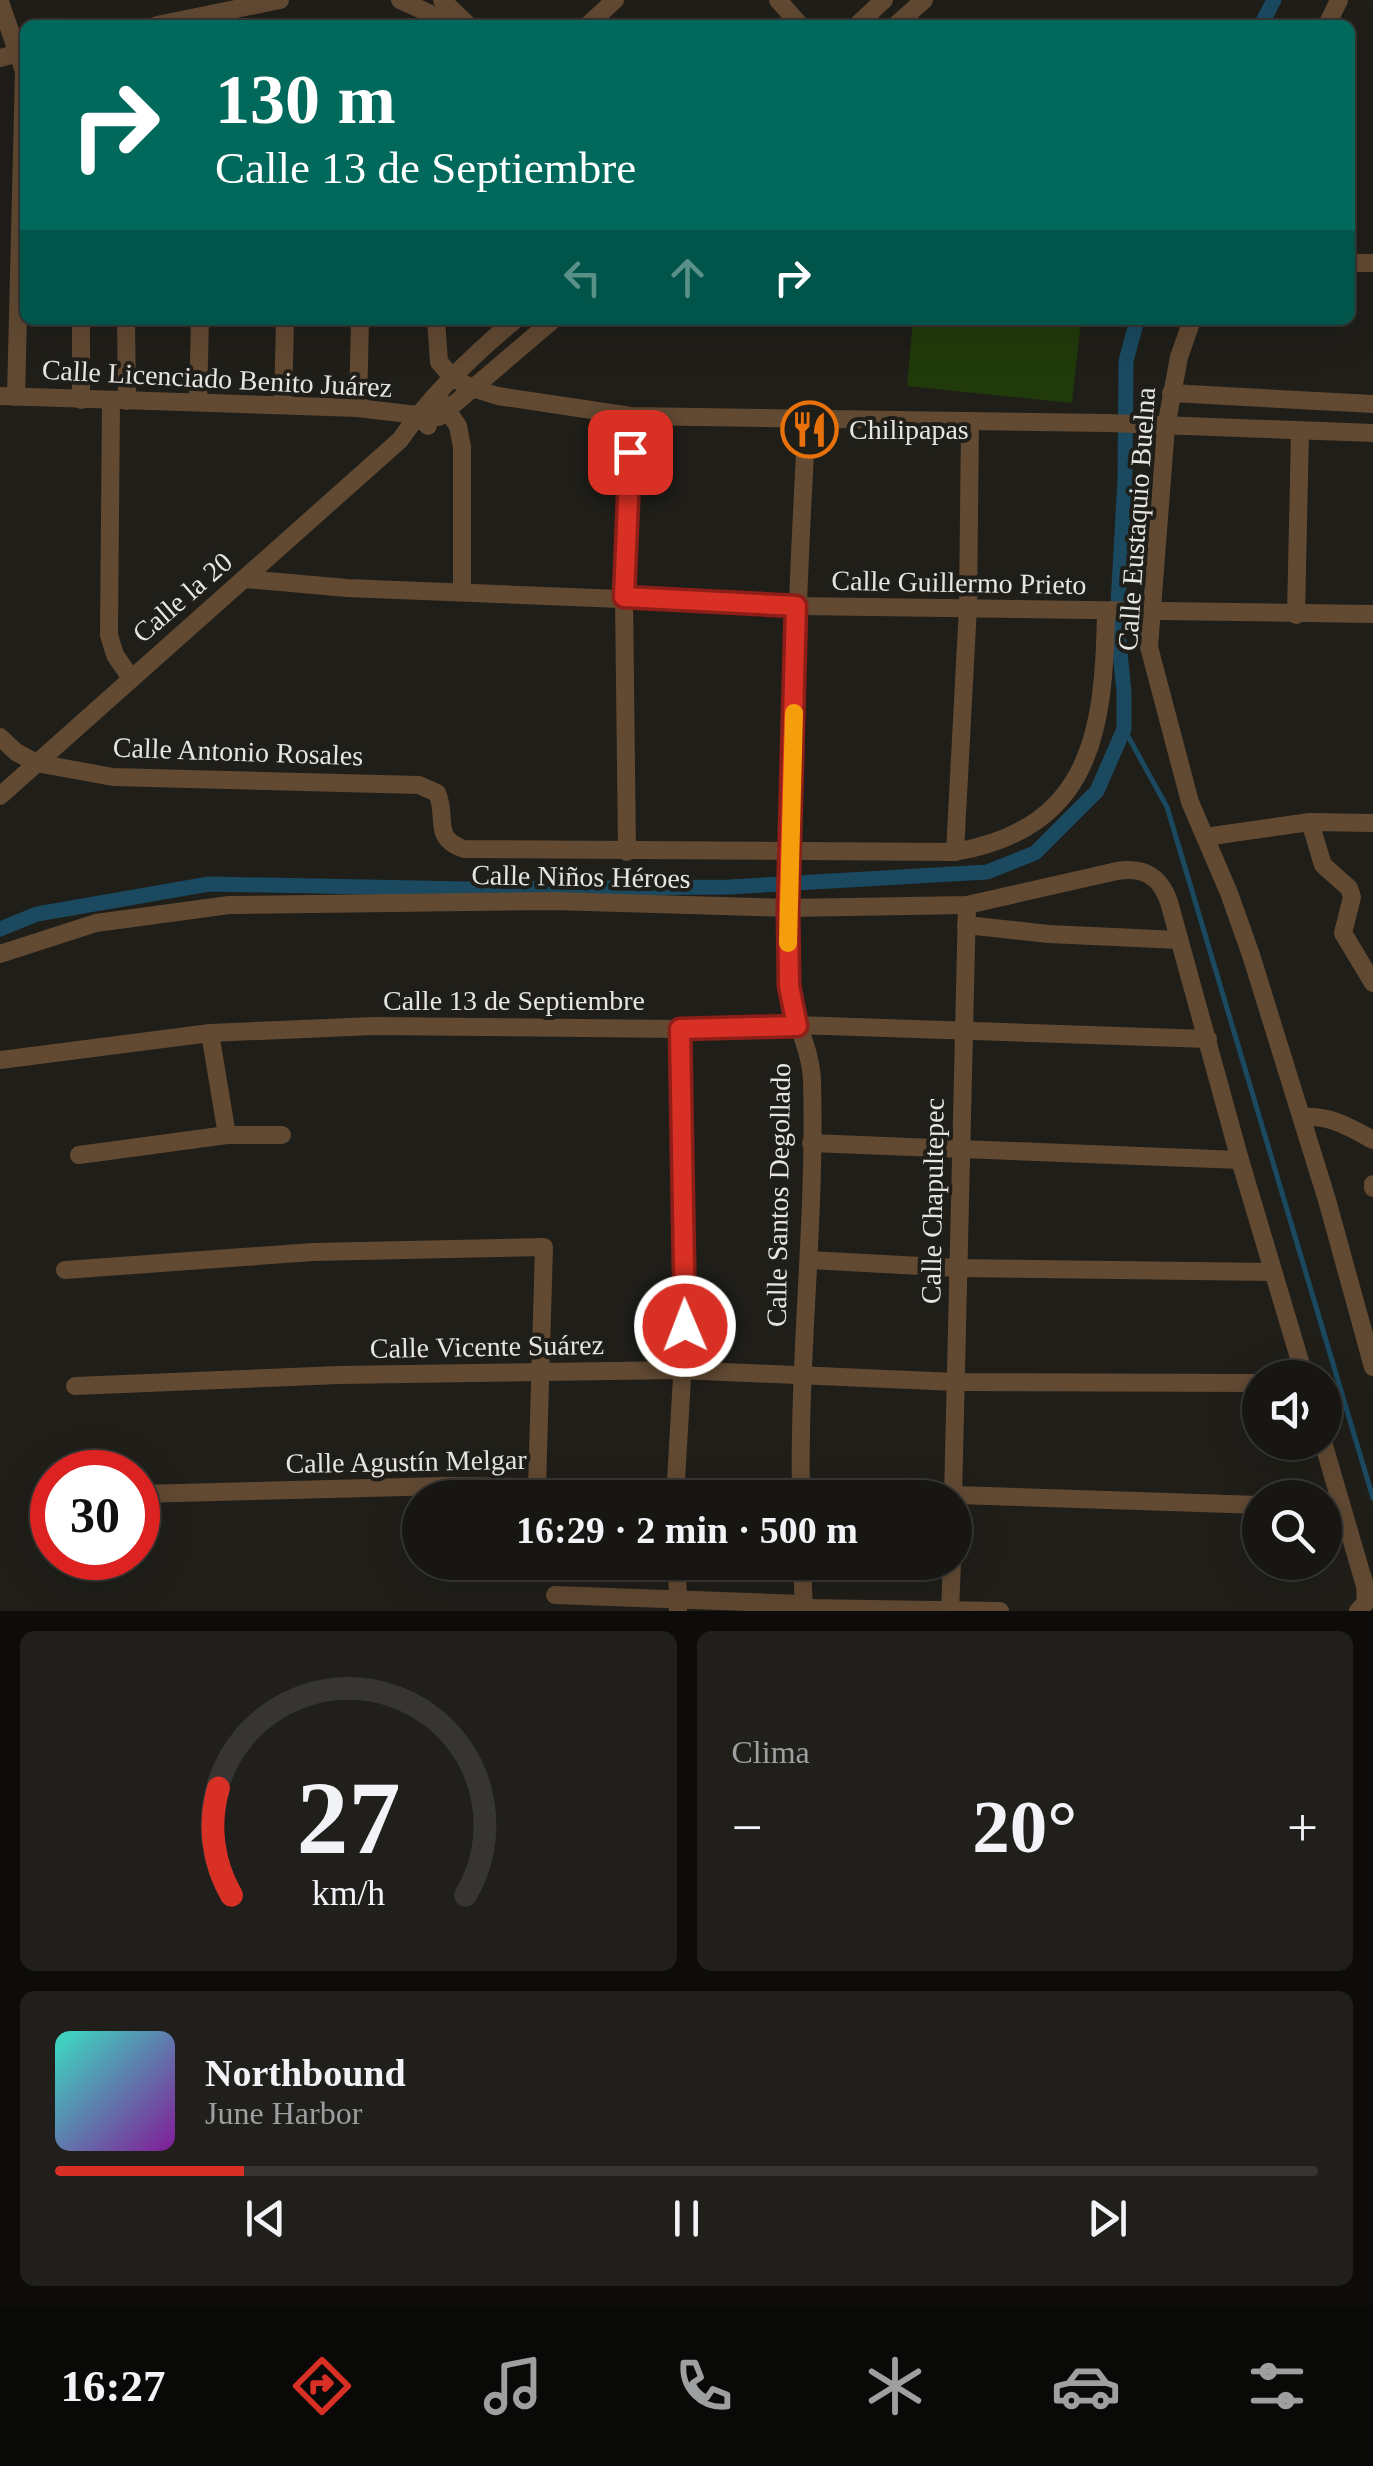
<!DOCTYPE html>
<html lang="es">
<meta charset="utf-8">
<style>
:root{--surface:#171613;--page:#201f1c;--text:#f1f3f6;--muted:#9e9fa0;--line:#363533;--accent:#d93025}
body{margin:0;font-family:Georgia,serif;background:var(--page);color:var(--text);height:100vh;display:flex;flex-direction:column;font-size:38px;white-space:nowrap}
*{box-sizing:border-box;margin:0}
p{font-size:32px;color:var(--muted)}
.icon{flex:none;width:55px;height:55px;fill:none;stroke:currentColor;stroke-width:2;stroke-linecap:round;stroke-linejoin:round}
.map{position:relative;height:1611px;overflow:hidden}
.details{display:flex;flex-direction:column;gap:20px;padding:20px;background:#0d0c0a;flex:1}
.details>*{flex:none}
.banner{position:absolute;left:20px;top:20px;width:1335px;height:305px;border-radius:15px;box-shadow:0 10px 40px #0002,0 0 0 2px var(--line);background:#00695c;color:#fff;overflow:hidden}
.fabs{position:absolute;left:1242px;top:1360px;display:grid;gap:20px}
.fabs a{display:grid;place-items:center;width:100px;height:100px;border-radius:50%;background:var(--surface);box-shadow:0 10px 40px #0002,0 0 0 2px var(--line);font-size:50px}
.speed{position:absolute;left:30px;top:1450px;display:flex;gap:20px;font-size:50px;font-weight:700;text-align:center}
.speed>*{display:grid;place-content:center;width:130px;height:130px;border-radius:50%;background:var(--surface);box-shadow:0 10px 40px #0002,0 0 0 2px var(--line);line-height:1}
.speed .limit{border:15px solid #d22;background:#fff;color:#111}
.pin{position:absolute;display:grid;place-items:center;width:85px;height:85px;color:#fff;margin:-42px;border-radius:20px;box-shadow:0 5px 15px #0006}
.me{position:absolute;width:110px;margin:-55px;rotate:359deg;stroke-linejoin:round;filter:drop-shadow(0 0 8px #0008)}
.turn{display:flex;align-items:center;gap:35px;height:210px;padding:0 30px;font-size:45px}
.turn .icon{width:130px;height:130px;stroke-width:2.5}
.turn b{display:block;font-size:70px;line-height:85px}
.lanes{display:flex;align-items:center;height:95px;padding:0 30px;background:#0003;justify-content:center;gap:50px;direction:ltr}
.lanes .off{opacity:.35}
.big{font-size:75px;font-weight:700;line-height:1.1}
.details .tile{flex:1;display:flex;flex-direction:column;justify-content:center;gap:15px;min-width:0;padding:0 35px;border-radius:15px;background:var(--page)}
.details .dial{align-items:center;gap:0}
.dial svg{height:260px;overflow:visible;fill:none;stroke:var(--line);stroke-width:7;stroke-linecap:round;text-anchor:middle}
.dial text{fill:var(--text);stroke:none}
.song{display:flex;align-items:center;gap:30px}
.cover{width:120px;height:120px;border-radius:15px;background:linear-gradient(135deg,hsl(170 70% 55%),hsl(290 70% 35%))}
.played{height:10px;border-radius:5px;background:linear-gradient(90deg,var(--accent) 15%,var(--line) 15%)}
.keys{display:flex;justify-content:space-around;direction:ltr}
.heat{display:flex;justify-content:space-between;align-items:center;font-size:55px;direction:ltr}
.details .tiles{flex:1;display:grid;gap:20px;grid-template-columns:1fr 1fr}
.tile:last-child{grid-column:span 2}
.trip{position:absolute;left:402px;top:1480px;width:570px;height:100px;border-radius:50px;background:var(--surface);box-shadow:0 10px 40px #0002,0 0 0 2px var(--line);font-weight:700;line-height:100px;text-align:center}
.menu{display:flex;height:160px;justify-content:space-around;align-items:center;background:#090908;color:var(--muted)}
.menu .icon{width:70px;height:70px}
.menu .active{color:var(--accent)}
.menu b{font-size:45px;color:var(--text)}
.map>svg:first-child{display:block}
.green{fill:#213a0a}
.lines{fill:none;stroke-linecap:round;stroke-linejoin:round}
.stream{stroke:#1a4960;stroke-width:5}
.canal{stroke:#1a4960;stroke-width:15}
.minor{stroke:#614932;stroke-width:18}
.route-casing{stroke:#8d1f18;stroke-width:25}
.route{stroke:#d93025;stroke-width:18}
.slow{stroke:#f59e0b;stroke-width:18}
.labels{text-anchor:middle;stroke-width:8;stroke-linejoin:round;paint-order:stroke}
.street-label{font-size:28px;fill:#e6e5e2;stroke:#1f1e19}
.poi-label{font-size:28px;fill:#e6e5e2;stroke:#1f1e19;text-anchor:start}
</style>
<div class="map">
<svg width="1373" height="1611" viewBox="0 0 1373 1611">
<rect width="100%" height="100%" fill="#1f1e19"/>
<path class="green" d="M913,320H1081L1072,403L907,386Z"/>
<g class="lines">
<path class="stream" d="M1124,729L1167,807L1373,1498"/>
<g class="canal">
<path d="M1261,25L1274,0"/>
<path d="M0,929L37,914L209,884L468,889L729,887L987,872L1035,853L1097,791L1124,729V692L1117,622L1125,479L1126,361L1137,320"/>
</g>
<g class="minor">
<path d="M400,0L455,25"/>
<path d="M442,0L468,25"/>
<path d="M778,0L800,25"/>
<path d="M0,2L24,71L16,397"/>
<path d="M157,25L280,0"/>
<path d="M588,25L615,0"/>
<path d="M857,25L884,0"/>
<path d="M896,25L924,0"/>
<path d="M1327,25L1339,0"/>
<path d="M0,58L25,51"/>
<path d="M1350,263H1373"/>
<path d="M81,320V400"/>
<path d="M126,320L127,401"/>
<path d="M436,320L439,362L453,378L472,388L498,396L631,416L1107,423L1373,433"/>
<path d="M1192,320L1179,357L1166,427L1149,647L1190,802L1229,893L1251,955L1327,1200L1373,1367"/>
<path d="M1171,393L1373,404"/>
<path d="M437,395L458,426L462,447V592"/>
<path d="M0,396L358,408L417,415L428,426"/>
<path d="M111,400L109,635L115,655L131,678"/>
<path d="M198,402L200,320"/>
<path d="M283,405L285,320"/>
<path d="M358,408L360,320"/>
<path d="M439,417L553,320"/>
<path d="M245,579L347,588L796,606L1373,614"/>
<path d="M1296,615L1300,431"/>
<path d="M0,737L16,752L36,763L113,777L419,785L437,793C448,817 431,838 464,849L955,852C1092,828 1104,731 1106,612"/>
<path d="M0,796L400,440C431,395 473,355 515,320"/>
<path d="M1310,822L1323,865L1349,888L1352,897L1343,933L1373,983"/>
<path d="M1205,837L1310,822L1373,823"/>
<path d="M627,852L624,597L631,416"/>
<path d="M955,852L968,607L970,421"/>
<path d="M966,925L1049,934L1179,940"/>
<path d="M0,954L96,923L229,905L553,901L788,908L967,905L1117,871C1144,867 1160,876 1169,902L1240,1160L1305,1378"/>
<path d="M210,1033L227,1135"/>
<path d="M0,1060L210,1033L374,1026L680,1029L797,1025L1208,1039"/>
<path d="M1302,1117C1330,1115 1349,1127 1373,1140"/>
<path d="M811,1143L1240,1160"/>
<path d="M79,1155L227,1135H282"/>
<path d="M1373,1184V1188"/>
<path d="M809,1260L958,1268L1272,1272"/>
<path d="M65,1270L313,1252L544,1247L537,1487"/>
<path d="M75,1386L338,1375L680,1370L956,1382L1260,1383"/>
<path d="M1323,1442L1365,1586L1366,1602L1358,1611"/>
<path d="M138,1494L443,1486L801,1490L1260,1505"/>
<path d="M675,1498L685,1326L680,1029"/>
<path d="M801,1498C798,1358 816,1220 812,1081C811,1047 792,1019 789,986C785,938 791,890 792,842C793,700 799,559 807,417"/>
<path d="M953,1498L967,905"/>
<path d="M677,1562L678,1611"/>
<path d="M802,1562L804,1611"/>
<path d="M555,1595L803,1604"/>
<path d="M804,1608L1000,1611"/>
<path d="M950,1611L952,1562"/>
</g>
</g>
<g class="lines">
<defs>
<path id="route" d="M630,452L624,597L796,606L788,908L789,986L797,1026L680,1029L685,1326"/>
</defs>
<use href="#route" class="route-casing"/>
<use href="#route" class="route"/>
<path class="slow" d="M788,943L794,713"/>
</g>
<defs>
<symbol id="restaurant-ring" viewBox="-11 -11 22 22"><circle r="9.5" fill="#1f1e19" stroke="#e8710a" stroke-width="1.5"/><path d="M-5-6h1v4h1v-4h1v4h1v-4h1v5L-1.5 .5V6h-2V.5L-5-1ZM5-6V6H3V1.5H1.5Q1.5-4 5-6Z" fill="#e8710a"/></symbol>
</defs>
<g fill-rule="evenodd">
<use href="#restaurant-ring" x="778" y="398" width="63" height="63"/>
</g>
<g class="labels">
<g class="street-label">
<text transform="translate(217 378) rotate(3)" y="10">Calle Licenciado Benito Juárez</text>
<text transform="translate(1136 519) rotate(-86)" y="10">Calle Eustaquio Buelna</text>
<text transform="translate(959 582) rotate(1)" y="10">Calle Guillermo Prieto</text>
<text transform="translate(182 597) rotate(-41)" y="10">Calle la 20</text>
<text transform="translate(238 751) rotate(2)" y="10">Calle Antonio Rosales</text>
<text transform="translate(581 876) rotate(1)" y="10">Calle Niños Héroes</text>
<text x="514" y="1010">Calle 13 de Septiembre</text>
<text transform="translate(778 1195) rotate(-89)" y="10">Calle Santos Degollado</text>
<text transform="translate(932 1201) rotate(-89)" y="10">Calle Chapultepec</text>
<text transform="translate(487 1346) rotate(-1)" y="10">Calle Vicente Suárez</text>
<text transform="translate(406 1461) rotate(-1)" y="10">Calle Agustín Melgar</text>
</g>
<g class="poi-label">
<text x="849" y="439">Chilipapas</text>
</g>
</g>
</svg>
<div class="fabs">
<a><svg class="icon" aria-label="sound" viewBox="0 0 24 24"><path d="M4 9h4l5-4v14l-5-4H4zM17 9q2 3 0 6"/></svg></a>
<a><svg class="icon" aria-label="search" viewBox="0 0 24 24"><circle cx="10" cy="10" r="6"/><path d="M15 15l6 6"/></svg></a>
</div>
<div class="speed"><div class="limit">30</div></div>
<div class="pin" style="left:630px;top:452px;background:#d93025"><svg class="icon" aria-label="arrive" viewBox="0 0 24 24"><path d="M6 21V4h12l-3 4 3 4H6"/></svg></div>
<svg class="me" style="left:685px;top:1326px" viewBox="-20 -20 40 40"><circle r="17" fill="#d93025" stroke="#fff" stroke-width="3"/><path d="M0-11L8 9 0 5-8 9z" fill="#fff"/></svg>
<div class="trip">16:29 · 2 min · 500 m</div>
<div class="banner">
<div class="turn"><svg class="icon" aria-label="right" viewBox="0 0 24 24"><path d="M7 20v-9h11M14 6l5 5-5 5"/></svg><div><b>130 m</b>Calle 13 de Septiembre</div></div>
<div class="lanes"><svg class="icon off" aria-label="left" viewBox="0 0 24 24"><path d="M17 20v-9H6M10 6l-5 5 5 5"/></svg><svg class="icon off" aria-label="ahead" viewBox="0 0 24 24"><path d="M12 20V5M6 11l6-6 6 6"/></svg><svg class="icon" aria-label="right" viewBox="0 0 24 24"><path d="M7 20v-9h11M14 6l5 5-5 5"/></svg></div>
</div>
</div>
<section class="details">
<div class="tiles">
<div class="tile dial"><svg viewBox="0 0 100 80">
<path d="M14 69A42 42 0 1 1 86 69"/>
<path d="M14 69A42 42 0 0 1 10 36" stroke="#d93025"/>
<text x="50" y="56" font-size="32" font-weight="700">27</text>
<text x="50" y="72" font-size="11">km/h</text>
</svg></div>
<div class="tile"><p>Clima</p>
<div class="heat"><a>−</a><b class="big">20°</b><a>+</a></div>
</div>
<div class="tile">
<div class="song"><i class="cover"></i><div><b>Northbound</b><p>June Harbor</p></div></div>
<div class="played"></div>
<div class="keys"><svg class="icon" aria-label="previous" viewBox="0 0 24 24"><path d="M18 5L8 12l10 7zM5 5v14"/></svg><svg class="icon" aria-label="pause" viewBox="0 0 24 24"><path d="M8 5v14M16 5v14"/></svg><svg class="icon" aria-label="next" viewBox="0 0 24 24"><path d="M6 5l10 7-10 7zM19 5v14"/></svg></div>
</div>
</div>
</section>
<nav class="menu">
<b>16:27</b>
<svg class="icon active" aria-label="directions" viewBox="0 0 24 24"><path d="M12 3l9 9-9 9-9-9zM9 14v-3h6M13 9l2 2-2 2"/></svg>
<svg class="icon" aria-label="music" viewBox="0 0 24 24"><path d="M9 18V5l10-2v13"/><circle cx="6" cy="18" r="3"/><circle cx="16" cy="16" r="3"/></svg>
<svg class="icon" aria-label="phone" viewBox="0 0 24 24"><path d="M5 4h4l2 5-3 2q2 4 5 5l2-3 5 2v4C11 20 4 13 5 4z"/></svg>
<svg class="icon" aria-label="climate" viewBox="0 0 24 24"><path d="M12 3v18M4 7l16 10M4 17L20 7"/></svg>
<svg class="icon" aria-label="car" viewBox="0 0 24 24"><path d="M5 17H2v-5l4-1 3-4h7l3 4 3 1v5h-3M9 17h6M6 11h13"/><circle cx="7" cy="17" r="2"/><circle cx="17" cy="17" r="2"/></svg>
<svg class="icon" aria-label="filters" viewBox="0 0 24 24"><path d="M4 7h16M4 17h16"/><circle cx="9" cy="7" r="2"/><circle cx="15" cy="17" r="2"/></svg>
</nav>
